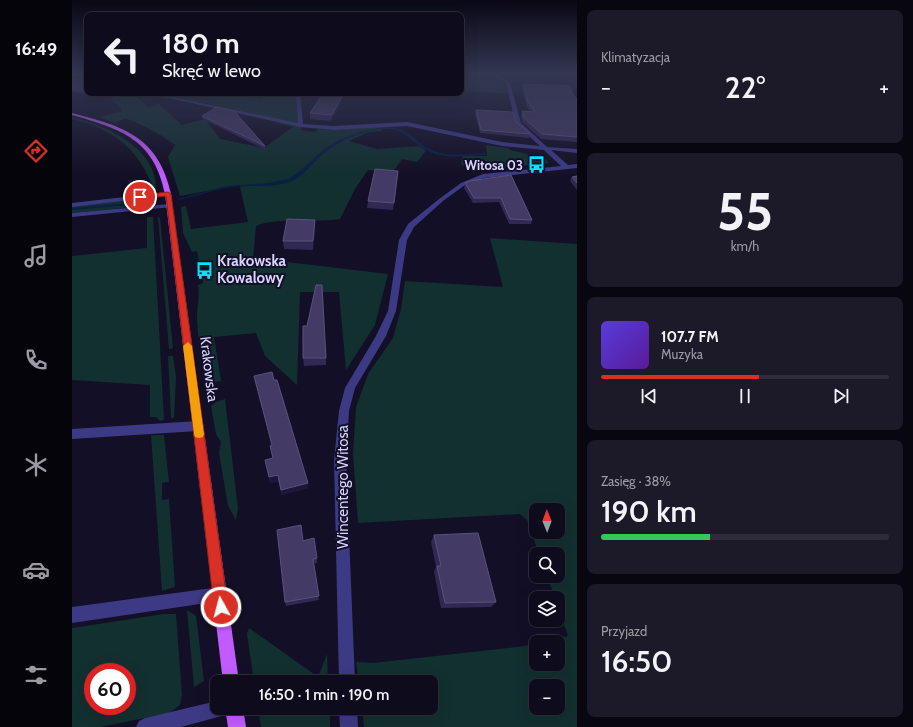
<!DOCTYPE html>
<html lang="pl">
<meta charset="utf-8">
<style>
:root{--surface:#0e0b1c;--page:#1c1929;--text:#f1f3f6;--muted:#9b9ba3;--line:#2e2b3b;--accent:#d93025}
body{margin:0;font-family:Cabin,sans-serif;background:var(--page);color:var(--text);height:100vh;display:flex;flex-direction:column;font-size:15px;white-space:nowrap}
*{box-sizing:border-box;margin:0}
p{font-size:13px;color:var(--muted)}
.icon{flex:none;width:22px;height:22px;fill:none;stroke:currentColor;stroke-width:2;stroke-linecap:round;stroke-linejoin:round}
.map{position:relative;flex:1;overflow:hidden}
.side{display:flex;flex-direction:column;gap:10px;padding:10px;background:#08060f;width:336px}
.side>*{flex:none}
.top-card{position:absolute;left:12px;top:12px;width:380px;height:84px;border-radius:8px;box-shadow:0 4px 16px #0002,0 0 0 1px var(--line);background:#0e0b1c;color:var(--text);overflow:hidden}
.needle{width:26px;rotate:359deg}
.tools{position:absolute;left:457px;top:503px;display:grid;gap:8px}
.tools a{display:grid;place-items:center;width:36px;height:36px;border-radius:8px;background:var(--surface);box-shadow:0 4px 16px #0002,0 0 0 1px var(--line);font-size:20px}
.speed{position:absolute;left:12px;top:663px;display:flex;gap:8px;font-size:20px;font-weight:700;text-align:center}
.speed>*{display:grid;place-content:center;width:52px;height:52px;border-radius:50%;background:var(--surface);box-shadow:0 4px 16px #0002,0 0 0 1px var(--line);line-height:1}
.speed .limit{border:6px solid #d22;background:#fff;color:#111}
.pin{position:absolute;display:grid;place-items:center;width:34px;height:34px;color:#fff;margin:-17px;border:2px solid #fff;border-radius:50%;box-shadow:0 1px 4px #0007}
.me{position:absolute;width:44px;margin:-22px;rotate:353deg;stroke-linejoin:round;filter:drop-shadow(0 0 3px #0008)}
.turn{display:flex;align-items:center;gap:14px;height:84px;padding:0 12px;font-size:18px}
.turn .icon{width:52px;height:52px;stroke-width:2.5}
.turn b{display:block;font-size:28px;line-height:34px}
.big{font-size:30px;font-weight:600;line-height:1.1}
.side .tile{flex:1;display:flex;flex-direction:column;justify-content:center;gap:6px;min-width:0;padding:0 14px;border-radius:8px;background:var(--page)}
.side .dial{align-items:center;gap:0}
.dial b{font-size:52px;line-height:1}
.song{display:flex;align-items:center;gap:12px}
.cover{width:48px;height:48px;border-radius:6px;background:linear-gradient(135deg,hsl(250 70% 55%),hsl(270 70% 35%))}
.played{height:4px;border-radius:2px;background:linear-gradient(90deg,var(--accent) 55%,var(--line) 55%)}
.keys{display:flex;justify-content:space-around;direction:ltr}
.heat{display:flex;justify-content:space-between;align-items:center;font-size:22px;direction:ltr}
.charge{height:6px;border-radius:3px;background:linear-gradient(90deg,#34c759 38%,var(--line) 0)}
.trip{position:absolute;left:138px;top:675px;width:228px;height:40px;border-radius:8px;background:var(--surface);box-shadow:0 4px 16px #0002,0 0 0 1px var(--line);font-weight:600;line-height:40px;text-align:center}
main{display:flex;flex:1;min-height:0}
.tabs{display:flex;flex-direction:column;width:72px;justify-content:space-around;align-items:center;background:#06040b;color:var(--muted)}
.tabs .icon{width:28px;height:28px}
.tabs .selected{color:var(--accent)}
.tabs b{font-size:18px;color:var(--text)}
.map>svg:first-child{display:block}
.green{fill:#12302f;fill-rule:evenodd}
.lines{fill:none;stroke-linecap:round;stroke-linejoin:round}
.stream{fill:#0a1f44;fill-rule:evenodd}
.minor{fill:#3d3a85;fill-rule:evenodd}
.major{fill:#c25bff;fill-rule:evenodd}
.wall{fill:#312854}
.shaded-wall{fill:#1d163a}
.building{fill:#433a66;stroke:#5a527e}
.route{fill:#d93025;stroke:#8d1f18}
.slow{fill:#f59e0b}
.labels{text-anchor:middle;stroke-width:4;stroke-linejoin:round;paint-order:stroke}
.far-poi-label{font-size:13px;font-weight:bold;fill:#d9d4ff;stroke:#130f26;text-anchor:end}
.poi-label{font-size:15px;font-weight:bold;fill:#d9d4ff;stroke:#130f26;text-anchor:start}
.street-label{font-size:15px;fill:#d9d4ff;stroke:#130f26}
</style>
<main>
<nav class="tabs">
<b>16:49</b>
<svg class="icon selected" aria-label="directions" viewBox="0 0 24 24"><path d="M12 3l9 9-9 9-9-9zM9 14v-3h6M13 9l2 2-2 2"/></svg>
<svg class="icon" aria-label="music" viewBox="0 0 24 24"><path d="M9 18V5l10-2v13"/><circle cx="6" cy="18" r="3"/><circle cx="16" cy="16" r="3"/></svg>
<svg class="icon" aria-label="phone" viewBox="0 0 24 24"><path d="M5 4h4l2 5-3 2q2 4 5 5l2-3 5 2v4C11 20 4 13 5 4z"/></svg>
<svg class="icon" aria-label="climate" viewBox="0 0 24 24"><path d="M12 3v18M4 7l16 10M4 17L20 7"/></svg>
<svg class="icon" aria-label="car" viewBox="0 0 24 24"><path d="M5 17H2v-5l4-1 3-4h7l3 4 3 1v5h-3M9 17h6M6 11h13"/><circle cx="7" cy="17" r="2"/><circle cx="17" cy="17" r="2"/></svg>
<svg class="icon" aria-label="filters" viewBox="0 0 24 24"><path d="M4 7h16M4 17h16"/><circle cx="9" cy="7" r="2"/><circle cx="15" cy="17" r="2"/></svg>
</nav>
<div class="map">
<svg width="505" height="727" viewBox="0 0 505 727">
<rect width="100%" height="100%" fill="#130f26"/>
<g class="green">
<path d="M389,74C406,74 432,71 435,93L389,91Z"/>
<path d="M435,74H505V77H502V80L460,77L461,82L438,81Z"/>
<path d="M50,93H60L76,107L86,103L110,125L133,119L148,139L192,148L221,127L197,121L231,126L228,130L243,132L246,129L261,130L308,127L310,131L297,132L277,141L305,149L347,146L354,151L345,162L330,159L321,172L296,170L283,189L268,219C242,223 206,217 184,226L181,258L316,274L303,325L274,370L267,292H228L225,385L193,356L184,333L142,337L149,381L136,383C130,373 125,329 125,316C125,305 128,296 126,285L131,283L130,273L136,270L135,265L128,267L125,251L120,252L111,233L109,207L114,206L119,229L176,222L168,187L167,185L108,196L96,157L103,145C87,133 71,125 53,118L45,122V124L28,117L51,111L39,99Z"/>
<path d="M87,93H166L164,95L189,99L198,93L224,96L227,121L224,123L205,119Z"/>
<path d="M0,117C35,126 88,149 84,193H83C69,151 43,129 0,119Z"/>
<path d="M414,145L436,148L438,150L460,155H470L477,163L399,171L389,164L391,156H415Z"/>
<path d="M79,197L81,205L0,213V206Z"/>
<path d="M75,217H81L92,420L88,421L84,417H78V385L0,380V256L75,248Z"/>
<path d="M86,217L88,218L101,348L97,349Z"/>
<path d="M418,238L505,244V727H292L290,708H359V682H287L284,662L301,663L453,646L464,644V664H486V642H471L496,636L486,608V598H483L475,576H486V554H467L455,520L448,514L286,523L281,454L284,407L296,374L321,338L329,309L333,281L431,287ZM464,510H486V532H464ZM464,686H486V708H464Z"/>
<path d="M96,356H101L104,377L102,418H99Z"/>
<path d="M153,399L166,509L164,520L156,506L147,453L149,442L144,434L139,406L144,402Z"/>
<path d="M79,435H92L97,482L90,483V500L97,499L103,587L90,591Z"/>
<path d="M115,610L124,616L132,681L122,687Z"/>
<path d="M92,614H104L110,695L108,705L97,713L28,727H0V628ZM21,672H55V706H21Z"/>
<path d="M177,628L246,677L255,654L256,682H182L175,634Z"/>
<path d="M186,708H258V727H189Z"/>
</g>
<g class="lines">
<g class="stream">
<path d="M315,127C339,128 340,140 358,149C374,158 395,153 413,153L415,154L413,155C395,156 373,160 356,151C339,144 335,128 314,129C289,130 264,142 246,159C237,167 229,178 218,182C199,188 179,185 160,187C142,190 125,196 107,200L105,199L154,186L197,183L216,179L228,171L253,148L269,139L287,132Z"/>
<path d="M78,201L80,202V203L0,210V208Z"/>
</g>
<g class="minor">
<path d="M416,74C424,74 432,77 438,83L449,123L475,147L505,149V153L479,150L496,165L505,164V168L412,178L393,185L371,201L342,227L335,240L324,311L314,336L283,388L277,411L274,460L283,682H267L262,460L267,411L273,388L304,336L316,311L327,240L336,224L367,199L389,183L411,174L489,166L472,150L430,146L335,126L262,130L228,127L74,93H82L226,123L224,93H228L231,124L262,126L335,122L430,142L468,146L444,124L434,84L431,81Z"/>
<path d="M96,192L99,194L98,195L0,207V203Z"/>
<path d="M98,204L101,206L100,207L0,217V213Z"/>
<path d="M126,421L130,423L132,426L130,429L126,431L0,439V429Z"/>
<path d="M148,587L153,589L155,594L153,599L148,601L0,623V607Z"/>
<path d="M145,701V708H160L157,714L109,727H64L67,721L73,718Z"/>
<path d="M267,708H285L286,727H268Z"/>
</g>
<g class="major">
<path d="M0,113C51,126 87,137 99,194L167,682H151L93,194C82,139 49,129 0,115Z"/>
<path d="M153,708H171L174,727H156Z"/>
</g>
</g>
<g class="wall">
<path d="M0,74H15V78L0,77Z"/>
<path d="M0,78L14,80L15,79V93H21L18,94L0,92Z"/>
<path d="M451,84L505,98V142L469,139L450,122L449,116L450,111H458L455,107L450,88Z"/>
<path d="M270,97V102L259,121L238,119V113Z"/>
<path d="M404,110L444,122L458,134L457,138L408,133L403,114Z"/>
<path d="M130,116L193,146L194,150L131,119Z"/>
<path d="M326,171L321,210L295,208L296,201Z"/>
<path d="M439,175L460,220L459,224H437L427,202L401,203L392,188L393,183Z"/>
<path d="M505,176V190L498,181L500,177Z"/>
<path d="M243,220V228L241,250L212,249L211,241Z"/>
<path d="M235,326L254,358V365L232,366L231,358Z"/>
<path d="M182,376L236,483V488L210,495L206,481L198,483L193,460L201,458L198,446H200Z"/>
<path d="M362,535L424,602L419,607L369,608L362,572L364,567L359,542Z"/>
<path d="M231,541L245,558V563H242L247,600L214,606L213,602Z"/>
</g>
<g class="shaded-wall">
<path d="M270,97V102L259,121L260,115Z"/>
<path d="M243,220V228L241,250V241Z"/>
<path d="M206,475V481L198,483L197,477Z"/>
<path d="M236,483V488L210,495L209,490Z"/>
</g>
<g class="building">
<path d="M2,74H15V78L14,75Z"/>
<path d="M0,78L14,80L15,79V91L0,89Z"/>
<path d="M451,84L497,86L503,98H505V137L470,134L452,118L450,111L463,112L456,102Z"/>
<path d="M250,95L270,97L260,115L238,113Z"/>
<path d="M145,107L162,111L193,146L130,116Z"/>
<path d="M404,110L441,112L444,122L458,134L409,130Z"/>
<path d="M303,169L326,171L322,203L296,201Z"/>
<path d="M439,175L460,220L438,219L429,198H402L393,183L398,181Z"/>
<path d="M505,176V183L500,177Z"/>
<path d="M215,219L243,220L241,241H211Z"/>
<path d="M244,285H250L254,358H231V326H235Z"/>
<path d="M200,372L202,380H205L236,483L209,490L206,475L197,477L193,460L201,458L198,446L200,445L182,376Z"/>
<path d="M229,525L231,541L242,538L245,558L241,559L247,596L213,602L205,530Z"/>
<path d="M406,533L424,602L373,603L365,566H369L362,535Z"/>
</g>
<linearGradient id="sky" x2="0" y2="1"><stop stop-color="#0a0815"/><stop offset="0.42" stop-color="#333752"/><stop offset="1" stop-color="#333752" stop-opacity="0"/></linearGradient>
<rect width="505" height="176" fill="url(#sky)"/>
<path class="route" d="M96,192L99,194L156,607L154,612L149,614L144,612L142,607L94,196L68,199L65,197L68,195Z"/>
<path class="slow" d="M116,342L120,346L132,434L131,437L127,438L123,437L122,434L111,346Z"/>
<defs>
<symbol id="bus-bare" viewBox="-9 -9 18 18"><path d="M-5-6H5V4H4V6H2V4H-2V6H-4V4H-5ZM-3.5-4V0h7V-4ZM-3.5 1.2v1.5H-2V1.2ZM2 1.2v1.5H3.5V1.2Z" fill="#00e5ff" stroke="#130f26" stroke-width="2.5" paint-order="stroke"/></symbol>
</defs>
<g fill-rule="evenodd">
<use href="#bus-bare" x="452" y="152" width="25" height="25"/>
<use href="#bus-bare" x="120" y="258" width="25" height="25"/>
</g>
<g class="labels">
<g class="far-poi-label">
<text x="451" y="170">Witosa 03</text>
</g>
<g class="poi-label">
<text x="145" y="266">Krakowska<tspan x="145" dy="17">Kowalowy</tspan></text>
</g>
<g class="street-label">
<text transform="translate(137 369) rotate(83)" y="5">Krakowska</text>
<text transform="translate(271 487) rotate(-90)" y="5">Wincentego Witosa</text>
</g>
</g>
</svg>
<div class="tools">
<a><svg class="needle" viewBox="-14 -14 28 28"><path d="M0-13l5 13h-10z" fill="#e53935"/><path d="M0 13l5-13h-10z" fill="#9b9ba3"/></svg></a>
<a><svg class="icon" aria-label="search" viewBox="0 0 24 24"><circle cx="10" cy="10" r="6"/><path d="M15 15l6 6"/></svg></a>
<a><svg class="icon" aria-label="layers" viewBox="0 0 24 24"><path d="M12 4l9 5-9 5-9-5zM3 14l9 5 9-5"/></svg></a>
<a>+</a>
<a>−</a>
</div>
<div class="speed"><div class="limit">60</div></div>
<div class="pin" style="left:68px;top:197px;background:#d93025"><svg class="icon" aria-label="arrive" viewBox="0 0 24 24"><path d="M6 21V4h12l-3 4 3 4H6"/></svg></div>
<svg class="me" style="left:149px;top:607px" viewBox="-20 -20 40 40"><circle r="17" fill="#d93025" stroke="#fff" stroke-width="3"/><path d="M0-11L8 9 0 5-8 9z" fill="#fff"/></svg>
<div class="trip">16:50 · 1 min · 190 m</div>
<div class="top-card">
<div class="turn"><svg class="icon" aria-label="left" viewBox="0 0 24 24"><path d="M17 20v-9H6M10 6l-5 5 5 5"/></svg><div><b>180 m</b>Skręć w lewo</div></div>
</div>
</div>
<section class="side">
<div class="tile"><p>Klimatyzacja</p>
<div class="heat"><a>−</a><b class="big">22°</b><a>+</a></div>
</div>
<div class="tile dial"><b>55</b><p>km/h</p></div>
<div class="tile">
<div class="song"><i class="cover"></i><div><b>107.7 FM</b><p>Muzyka</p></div></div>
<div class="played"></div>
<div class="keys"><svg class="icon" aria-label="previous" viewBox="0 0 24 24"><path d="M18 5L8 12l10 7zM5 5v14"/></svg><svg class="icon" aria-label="pause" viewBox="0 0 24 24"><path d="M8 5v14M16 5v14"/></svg><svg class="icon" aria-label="next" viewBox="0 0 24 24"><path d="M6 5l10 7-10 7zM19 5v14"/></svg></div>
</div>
<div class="tile"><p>Zasięg · 38%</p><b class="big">190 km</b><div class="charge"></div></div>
<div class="tile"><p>Przyjazd</p><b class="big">16:50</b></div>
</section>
</main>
